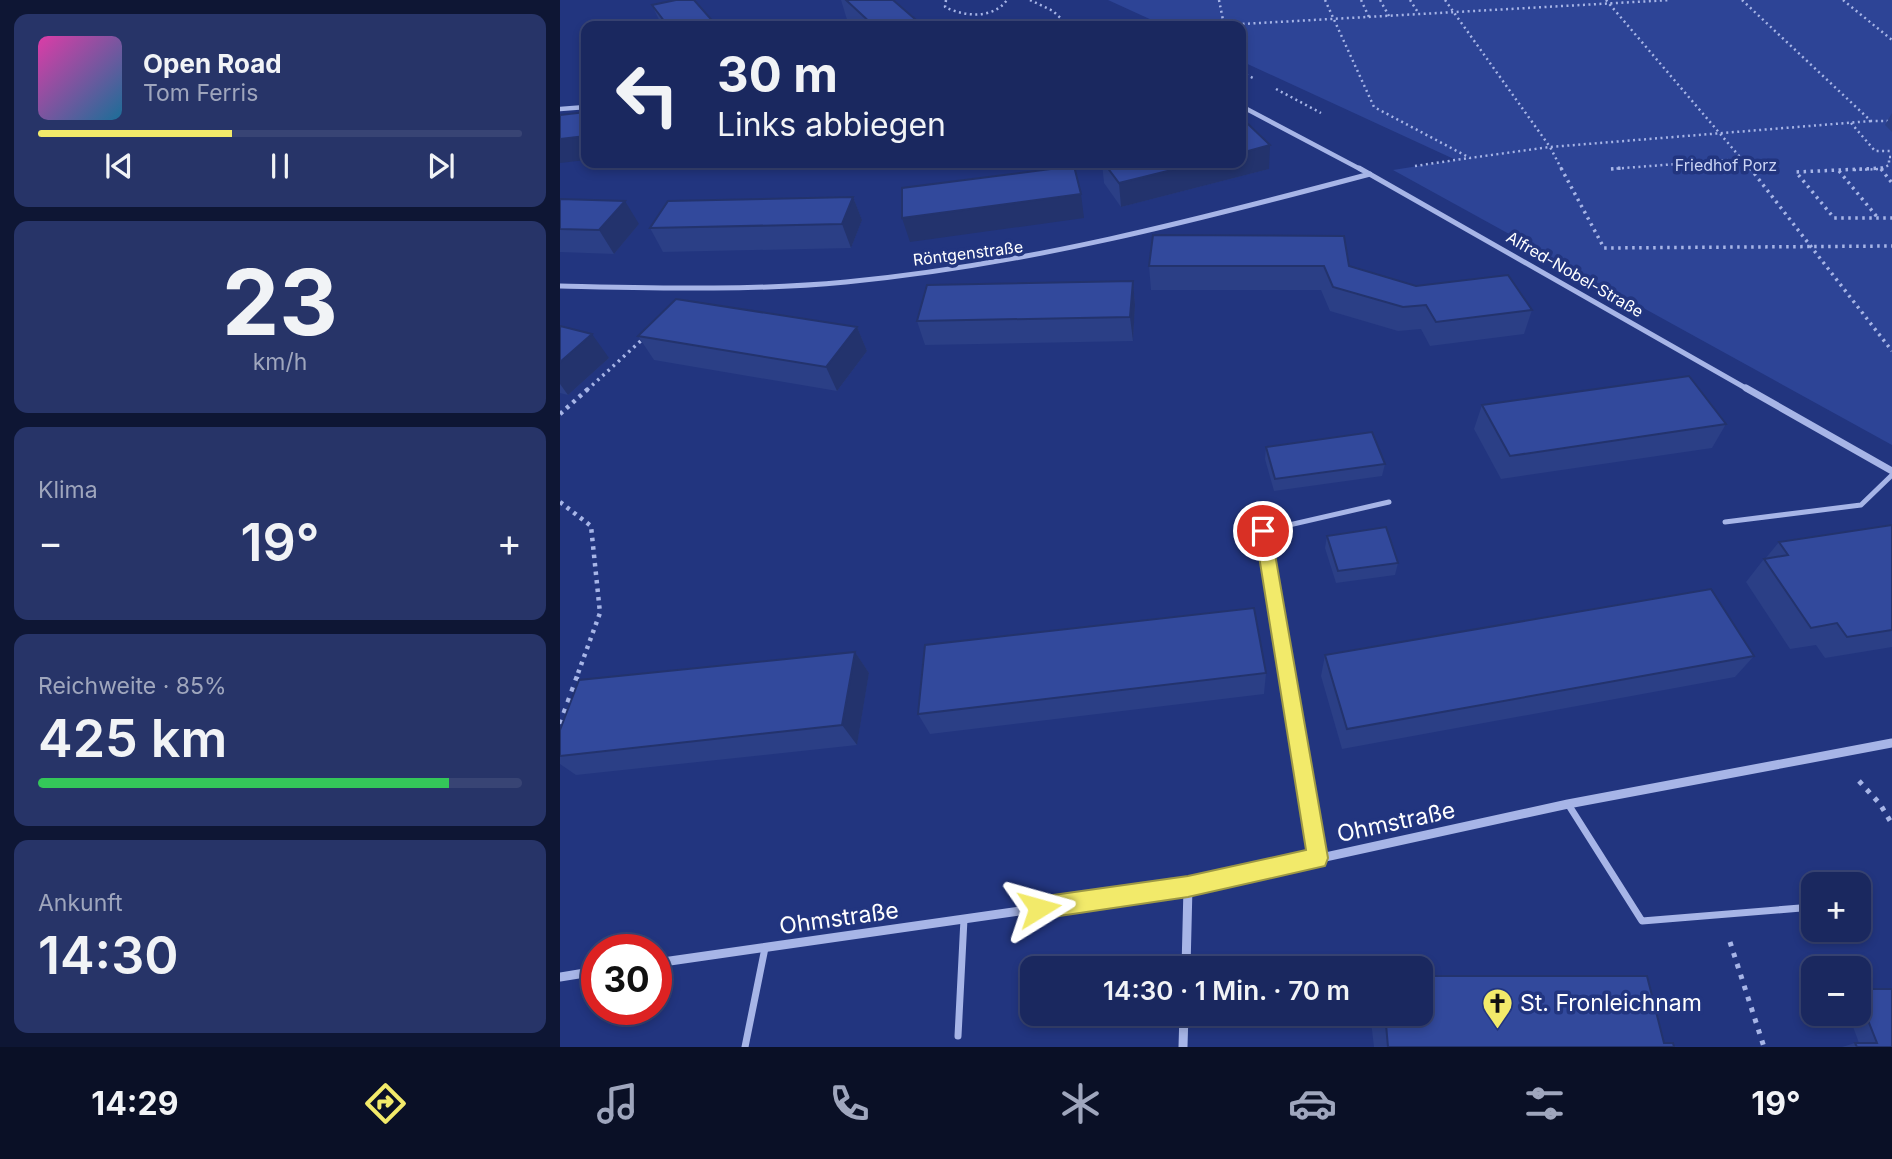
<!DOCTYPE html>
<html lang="de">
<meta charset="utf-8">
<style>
:root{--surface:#1a285f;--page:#273468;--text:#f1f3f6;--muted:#9fa6bd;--line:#384474;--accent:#f2ea6a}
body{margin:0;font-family:Inter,sans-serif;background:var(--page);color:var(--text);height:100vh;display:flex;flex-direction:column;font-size:26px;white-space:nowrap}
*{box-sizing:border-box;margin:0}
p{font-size:23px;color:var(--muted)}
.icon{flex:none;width:38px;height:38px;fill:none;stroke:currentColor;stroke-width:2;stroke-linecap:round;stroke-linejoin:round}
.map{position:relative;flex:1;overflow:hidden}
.details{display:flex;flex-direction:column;gap:14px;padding:14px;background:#0e1634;width:560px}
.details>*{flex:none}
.guide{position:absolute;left:21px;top:21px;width:665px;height:147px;border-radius:14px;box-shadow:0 4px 10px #0003,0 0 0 2px var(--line);background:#1a285f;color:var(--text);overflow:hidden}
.tools{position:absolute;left:1241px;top:872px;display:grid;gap:14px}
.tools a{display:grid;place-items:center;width:70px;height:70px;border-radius:14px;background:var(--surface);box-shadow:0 4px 10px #0003,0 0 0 2px var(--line);font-size:35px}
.speed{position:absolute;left:21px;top:934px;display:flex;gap:14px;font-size:35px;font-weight:700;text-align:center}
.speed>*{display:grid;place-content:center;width:91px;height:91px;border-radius:50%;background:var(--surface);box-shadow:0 4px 10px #0003,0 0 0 2px var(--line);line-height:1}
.speed .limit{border:10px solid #d22;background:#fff;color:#111}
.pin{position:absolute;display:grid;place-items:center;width:60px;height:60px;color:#fff;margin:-30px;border:4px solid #fff;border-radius:50%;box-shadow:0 2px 7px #0007}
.me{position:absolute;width:77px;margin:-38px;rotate:82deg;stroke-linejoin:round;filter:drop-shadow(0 0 5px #0008)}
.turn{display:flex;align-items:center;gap:24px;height:147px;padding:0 21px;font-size:32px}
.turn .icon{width:91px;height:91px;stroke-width:2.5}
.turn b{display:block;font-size:49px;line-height:60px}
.big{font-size:52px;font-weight:600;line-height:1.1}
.details .tile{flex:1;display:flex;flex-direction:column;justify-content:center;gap:10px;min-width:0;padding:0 24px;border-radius:14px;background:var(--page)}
.details .dial{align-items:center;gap:0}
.dial b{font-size:91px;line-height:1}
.song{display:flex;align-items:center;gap:21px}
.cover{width:84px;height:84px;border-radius:10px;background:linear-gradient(135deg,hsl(320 70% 55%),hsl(200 70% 35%))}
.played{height:7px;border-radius:4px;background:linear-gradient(90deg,var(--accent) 40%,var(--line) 40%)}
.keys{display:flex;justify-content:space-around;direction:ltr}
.heat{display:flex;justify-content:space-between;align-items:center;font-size:38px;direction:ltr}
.charge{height:10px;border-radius:5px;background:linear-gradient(90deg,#34c759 85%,var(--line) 0)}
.trip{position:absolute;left:460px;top:956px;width:413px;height:70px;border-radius:14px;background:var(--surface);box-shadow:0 4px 10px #0003,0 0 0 2px var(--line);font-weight:600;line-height:70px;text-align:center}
.tabs{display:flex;height:112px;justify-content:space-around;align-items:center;background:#0a1026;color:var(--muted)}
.tabs .icon{width:49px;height:49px}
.tabs .on{color:var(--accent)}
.tabs b{font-size:32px;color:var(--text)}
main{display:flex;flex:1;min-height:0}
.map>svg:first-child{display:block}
.green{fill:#2d4496}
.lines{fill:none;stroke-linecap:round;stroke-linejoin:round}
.path-far3{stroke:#a7b5e7;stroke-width:2.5;stroke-dasharray:2 3.5;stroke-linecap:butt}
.path-far2{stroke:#a7b5e7;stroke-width:3.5;stroke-dasharray:2.5 4.5;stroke-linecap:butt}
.path-far1{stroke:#a7b5e7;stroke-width:4.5;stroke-dasharray:3.5 5;stroke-linecap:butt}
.path{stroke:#a7b5e7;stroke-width:5;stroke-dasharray:4.5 7;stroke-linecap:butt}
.service-far1{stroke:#a7b5e7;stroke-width:5}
.service{stroke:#a7b5e7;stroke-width:7}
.minor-far3{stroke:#a7b5e7;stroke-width:4.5}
.minor-far2{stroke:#a7b5e7;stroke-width:5}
.minor-far1{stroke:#a7b5e7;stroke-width:7}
.minor{stroke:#a7b5e7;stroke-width:9}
.wall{fill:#2b3f86}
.shaded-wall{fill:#23336d}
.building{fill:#32499c;stroke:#23336d;stroke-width:2}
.route{fill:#f2ea6a;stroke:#9d9845;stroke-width:2}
.labels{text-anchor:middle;stroke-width:7;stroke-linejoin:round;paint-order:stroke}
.far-park-label{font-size:16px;fill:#cbd4f5;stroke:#22357f}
.far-street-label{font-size:16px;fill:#fff;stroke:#22357f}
.near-street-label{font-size:23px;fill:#fff;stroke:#22357f}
.near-poi-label{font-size:23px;fill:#fff;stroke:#22357f;text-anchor:start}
</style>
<main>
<section class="details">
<div class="tile">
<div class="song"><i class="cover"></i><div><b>Open Road</b><p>Tom Ferris</p></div></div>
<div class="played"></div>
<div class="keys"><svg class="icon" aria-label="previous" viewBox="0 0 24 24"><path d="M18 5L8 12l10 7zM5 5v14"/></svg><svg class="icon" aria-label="pause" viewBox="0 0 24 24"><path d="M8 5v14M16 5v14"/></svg><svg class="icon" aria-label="next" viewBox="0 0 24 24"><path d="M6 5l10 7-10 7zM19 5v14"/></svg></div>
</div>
<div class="tile dial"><b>23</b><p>km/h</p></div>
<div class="tile"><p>Klima</p>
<div class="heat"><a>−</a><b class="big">19°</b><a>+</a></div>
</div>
<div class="tile"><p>Reichweite · 85%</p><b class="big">425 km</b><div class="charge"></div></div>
<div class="tile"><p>Ankunft</p><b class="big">14:30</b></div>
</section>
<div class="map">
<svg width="1332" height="1047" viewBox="0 0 1332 1047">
<rect width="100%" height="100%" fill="#22357f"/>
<path class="green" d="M548,0H1332V445L833,170L896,160L681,61V26H605Z"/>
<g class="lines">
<g class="path-far3">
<path d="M386,0L385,7C405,17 433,19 447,0"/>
<path d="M470,0L493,11L509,26"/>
<path d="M659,0L664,25L1110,0"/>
<path d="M765,0L814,107L910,158L990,147L1002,170"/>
<path d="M801,0L809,17"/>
<path d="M820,0L829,16"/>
<path d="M850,0L859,14"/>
<path d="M885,0L990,147L1311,121"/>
<path d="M1046,0L1191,170"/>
<path d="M1182,0L1311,121H1332"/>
<path d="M1283,0L1332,40"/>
<path d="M504,22L586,26"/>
<path d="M681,72L693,78"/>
<path d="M716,89L761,113"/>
<path d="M1291,123L1315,151H1332"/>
<path d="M855,166L909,158"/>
<path d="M1051,169L1182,159"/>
<path d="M1294,170L1321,169L1329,165V157H1332"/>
</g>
<g class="path-far2">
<path d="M1001,168L1044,248L1332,246"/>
<path d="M1190,168L1332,351"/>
<path d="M1323,168L1236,172L1274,218H1332"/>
<path d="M1051,169L1062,168"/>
<path d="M1321,169L1332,183"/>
<path d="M1279,171L1318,218"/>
<path d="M27,390L85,337"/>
</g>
<g class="path-far1">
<path d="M0,414L29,388"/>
<path d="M0,502L31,526L40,613L17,676"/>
</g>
<g class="path">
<path d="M0,724L18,674"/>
<path d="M1299,781L1320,804L1332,824"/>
<path d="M1170,942L1204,1047"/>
</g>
<g class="service-far1">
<path d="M1165,522L1301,505L1332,475"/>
<path d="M727,676L703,531L829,502"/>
</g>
<g class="service">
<path d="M727,674L758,858"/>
<path d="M1008,804L1082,921L1253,907"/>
<path d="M398,1036L404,919"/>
<path d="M185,1047L205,948"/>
</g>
<g class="minor-far3">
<path d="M681,106L802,170"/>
<path d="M0,109L26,107"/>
</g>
<g class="minor-far2">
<path d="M799,168L1189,390"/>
<path d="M0,286C95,288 191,291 286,282C465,265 637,220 810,174"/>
</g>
<path class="minor-far1" d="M1186,388L1332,471"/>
<g class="minor">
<path d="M96,963L628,887L1008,804L1332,743"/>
<path d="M626,968L628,887"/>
<path d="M0,977L37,971"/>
<path d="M623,1047L624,1013"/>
</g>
</g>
<g class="wall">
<path d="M281,0H333L363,26H291L288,23Z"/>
<path d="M92,5L157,26H102Z"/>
<path d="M1332,113V132L1325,125Z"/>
<path d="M542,163H681L709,169L561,207L544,183Z"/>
<path d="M293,197L302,220L291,248L103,252L90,228Z"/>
<path d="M0,199L79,224L54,254L0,252Z"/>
<path d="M589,266H789L856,286L972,310L964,334L870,346L861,329L838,331L770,311L761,290H591Z"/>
<path d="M573,281L575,305L573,341L365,345L357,321Z"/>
<path d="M0,326L49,358L8,395L0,393Z"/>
<path d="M297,327L307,351L277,391L94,360L78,336Z"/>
<path d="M922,405L1166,424L1152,448L941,479L914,429Z"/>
<path d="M706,447L825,464L822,476L714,491L705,459Z"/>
<path d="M1332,525V647L1265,658L1256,645L1230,649L1186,582L1204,559H1205L1219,542Z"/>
<path d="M767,536L838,563L835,575L776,583L765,548Z"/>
<path d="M295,652L309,673L297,745L16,775L0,764V730Z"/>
<path d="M765,655L1194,656L1175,677L782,749L761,676Z"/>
<path d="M706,673L704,694L370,734L358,714Z"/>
<path d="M1298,989L1332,1047H1282L1295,1043H1299L1288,1013H1298Z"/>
<path d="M810,1013H861L1104,1043L1114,1047H814Z"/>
</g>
<g class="shaded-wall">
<path d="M26,136V160L0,163V139Z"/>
<path d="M710,145L709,169L561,207L559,183L640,163H681V153Z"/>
<path d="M521,194L524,218L350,242L342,218Z"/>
<path d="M293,197L302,220L291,248L282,224Z"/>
<path d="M65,201L79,224L54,254L39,230Z"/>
<path d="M573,281L575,305L573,341L570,317Z"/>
<path d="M297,327L307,351L277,391L266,367Z"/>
<path d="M32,334L49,358L8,395L0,384V362Z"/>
<path d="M295,652L309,673L297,745L282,725Z"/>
</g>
<g class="building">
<path d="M116,0H134L157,26H108L92,5Z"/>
<path d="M286,0H333L363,26H314Z"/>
<path d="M26,112V136L0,139V115Z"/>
<path d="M688,124L710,145L681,153V126Z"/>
<path d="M544,163H640L559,183Z"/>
<path d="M514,166L521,194L342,218V188Z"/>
<path d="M293,197L282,224L90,228L108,201Z"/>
<path d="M0,199L65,201L39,230L0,229Z"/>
<path d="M593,235L784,236L789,266L856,286L948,275L972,310L876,322L866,305L843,307L773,287L764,266H589Z"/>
<path d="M573,281L570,317L357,321L367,285Z"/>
<path d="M116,299L297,327L266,367L78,336Z"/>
<path d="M0,326L32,334L0,362Z"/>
<path d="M1129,376L1166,424L950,456L922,405Z"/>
<path d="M812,432L825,464L715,479L706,447Z"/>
<path d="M1332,525V630L1287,637L1277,623L1251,628L1204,559L1228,555L1219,542Z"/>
<path d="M826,527L838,563L778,571L767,536Z"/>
<path d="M1151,589L1194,656L787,729L765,655Z"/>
<path d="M694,608L706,673L358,714L365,645Z"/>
<path d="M295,652L282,725L0,756V730L19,680Z"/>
<path d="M861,976H1087L1104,1043H1113L1114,1047H828L825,1013H861Z"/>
<path d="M1298,989H1332V1047H1297L1295,1043H1317L1298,995Z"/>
</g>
<path class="route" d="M703,525L711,531L768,858L765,866L628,897L479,919L471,916L468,908L471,901L479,897L628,876L746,850L695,531Z"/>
<defs>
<symbol id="church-pin" viewBox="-11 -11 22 30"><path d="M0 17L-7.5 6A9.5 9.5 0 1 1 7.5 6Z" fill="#f2ea6a" stroke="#22357f"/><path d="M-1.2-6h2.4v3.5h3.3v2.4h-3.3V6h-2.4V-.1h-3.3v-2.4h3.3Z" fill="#111"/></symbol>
</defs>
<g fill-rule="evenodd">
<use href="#church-pin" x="920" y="986" width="35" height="47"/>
</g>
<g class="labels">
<g class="far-park-label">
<text x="1166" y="171">Friedhof Porz</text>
</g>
<g class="far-street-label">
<text transform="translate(408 253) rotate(-7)" y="6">Röntgenstraße</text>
<text transform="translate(1015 274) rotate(30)" y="6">Alfred-Nobel-Straße</text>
</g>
<g class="near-street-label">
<text transform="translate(836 822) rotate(-12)" y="8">Ohmstraße</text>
<text transform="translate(279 918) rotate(-8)" y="8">Ohmstraße</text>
</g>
<g class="near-poi-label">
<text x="960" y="1011">St. Fronleichnam</text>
</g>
</g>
</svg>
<div class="tools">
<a>+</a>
<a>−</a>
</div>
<div class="speed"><div class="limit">30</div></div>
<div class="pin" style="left:703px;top:531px;background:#d93025"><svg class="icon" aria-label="arrive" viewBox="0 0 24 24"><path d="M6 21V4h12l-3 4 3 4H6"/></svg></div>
<svg class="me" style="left:479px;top:908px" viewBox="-20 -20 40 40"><path d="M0-17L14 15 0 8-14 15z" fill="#f2ea6a" stroke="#fff" stroke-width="4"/></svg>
<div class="trip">14:30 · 1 Min. · 70 m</div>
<div class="guide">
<div class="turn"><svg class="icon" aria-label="left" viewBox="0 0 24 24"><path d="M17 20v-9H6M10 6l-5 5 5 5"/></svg><div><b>30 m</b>Links abbiegen</div></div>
</div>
</div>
</main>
<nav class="tabs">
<b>14:29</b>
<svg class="icon on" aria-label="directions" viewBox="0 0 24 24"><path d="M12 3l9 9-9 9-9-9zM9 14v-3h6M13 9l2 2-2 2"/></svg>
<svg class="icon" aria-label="music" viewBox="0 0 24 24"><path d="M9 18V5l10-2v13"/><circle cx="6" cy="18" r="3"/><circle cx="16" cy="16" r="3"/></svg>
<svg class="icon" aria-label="phone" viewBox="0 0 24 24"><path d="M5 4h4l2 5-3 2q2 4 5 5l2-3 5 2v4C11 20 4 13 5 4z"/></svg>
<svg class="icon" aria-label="climate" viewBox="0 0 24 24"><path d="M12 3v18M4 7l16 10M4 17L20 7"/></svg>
<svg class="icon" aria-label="car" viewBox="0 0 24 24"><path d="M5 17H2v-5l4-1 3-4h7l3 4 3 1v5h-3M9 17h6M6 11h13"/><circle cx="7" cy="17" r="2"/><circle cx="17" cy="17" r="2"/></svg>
<svg class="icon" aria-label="filters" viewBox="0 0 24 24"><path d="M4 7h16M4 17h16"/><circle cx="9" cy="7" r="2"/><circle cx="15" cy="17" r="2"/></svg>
<b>19°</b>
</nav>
